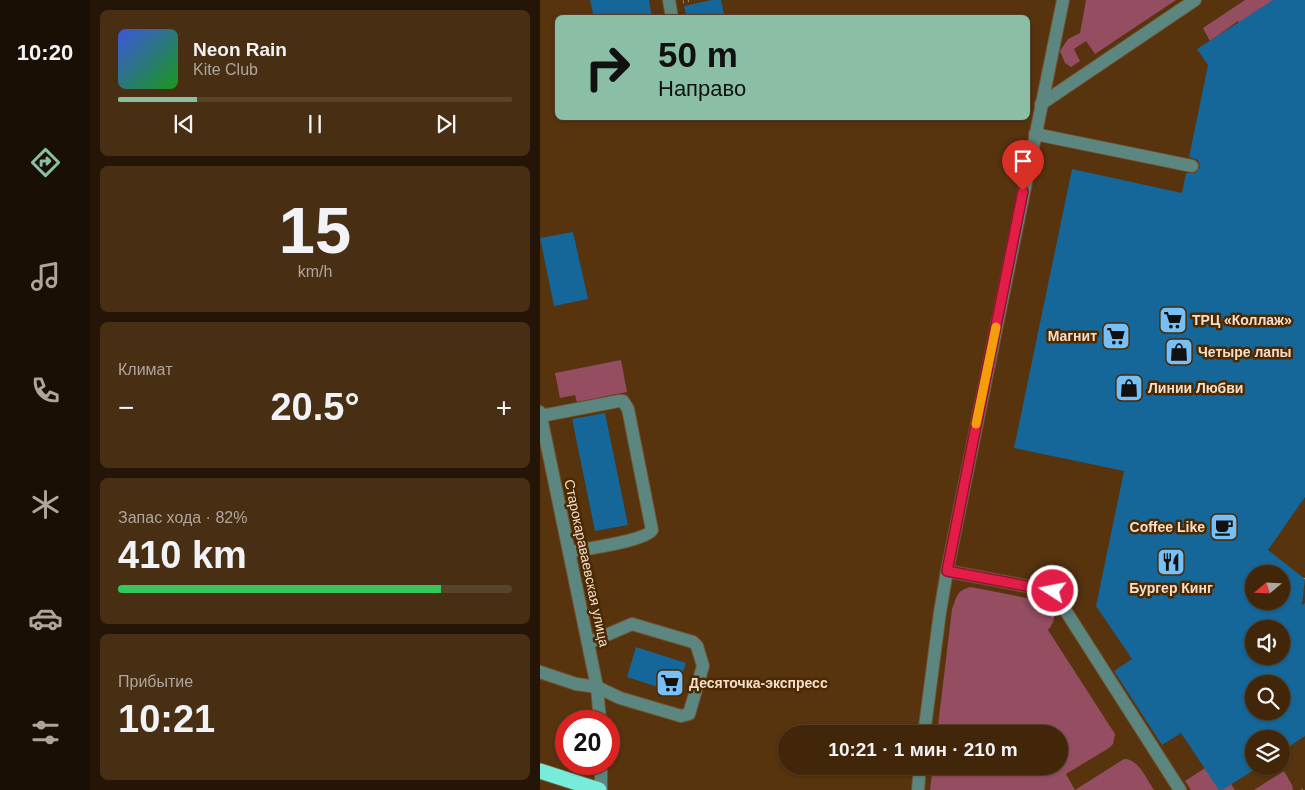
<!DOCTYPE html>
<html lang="ru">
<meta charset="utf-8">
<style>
:root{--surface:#41260a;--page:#482e13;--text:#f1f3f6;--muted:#aea59c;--line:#5a432b;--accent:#8abfa5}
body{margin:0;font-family:Helvetica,sans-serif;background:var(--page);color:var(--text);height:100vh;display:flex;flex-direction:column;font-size:19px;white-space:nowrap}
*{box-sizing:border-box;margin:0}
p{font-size:16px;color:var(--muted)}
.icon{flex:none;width:28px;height:28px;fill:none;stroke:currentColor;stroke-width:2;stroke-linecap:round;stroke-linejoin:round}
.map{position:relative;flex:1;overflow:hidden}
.side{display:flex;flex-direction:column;gap:10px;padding:10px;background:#241506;width:450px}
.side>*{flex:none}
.banner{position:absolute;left:15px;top:15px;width:475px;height:105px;border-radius:8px;box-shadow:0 1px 4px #0004,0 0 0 1px var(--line);background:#8abfa5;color:#111;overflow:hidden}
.needle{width:32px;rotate:251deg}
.controls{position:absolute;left:705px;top:565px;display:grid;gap:10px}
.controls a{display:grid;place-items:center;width:45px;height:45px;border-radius:50%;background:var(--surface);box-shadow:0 1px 4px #0004,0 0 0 1px var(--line);font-size:25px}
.speed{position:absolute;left:15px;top:710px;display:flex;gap:10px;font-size:25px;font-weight:700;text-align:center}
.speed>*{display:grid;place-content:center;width:65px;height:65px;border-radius:50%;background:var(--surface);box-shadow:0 1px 4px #0004,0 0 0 1px var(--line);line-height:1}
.speed .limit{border:8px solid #d22;background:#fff;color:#111}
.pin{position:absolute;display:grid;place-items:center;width:42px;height:42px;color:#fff;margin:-51px -21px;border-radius:50% 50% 50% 0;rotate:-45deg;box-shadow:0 0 5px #0007}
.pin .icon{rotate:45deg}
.me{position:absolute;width:55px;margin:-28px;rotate:281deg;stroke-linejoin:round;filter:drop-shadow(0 0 4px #0008)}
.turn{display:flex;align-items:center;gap:18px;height:105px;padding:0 20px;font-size:22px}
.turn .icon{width:65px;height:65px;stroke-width:2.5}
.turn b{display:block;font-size:35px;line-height:42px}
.big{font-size:38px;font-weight:600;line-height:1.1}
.side .tile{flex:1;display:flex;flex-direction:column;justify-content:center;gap:8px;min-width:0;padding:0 18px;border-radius:8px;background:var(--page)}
.side .dial{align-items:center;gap:0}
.dial b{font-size:65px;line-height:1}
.song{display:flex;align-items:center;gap:15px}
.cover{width:60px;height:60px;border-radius:8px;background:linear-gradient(135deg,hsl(230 70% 55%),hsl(120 70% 35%))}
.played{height:5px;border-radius:2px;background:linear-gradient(90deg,var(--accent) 20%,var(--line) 20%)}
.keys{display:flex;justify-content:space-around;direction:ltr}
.heat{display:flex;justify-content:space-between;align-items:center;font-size:28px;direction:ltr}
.charge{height:8px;border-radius:4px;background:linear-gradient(90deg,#34c759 82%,var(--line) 0)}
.trip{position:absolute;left:238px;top:725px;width:290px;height:50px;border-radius:25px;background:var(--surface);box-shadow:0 1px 4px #0004,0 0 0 1px var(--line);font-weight:600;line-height:50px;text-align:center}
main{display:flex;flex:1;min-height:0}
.tabs{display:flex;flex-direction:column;width:90px;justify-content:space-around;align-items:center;background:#1a0f04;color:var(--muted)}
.tabs .icon{width:35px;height:35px}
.tabs .selected{color:var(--accent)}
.tabs b{font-size:22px;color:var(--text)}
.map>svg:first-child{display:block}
.green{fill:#954d62}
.building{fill:#156699;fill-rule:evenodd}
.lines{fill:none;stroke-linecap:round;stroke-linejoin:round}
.minor-casing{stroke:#735230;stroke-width:14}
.highway-casing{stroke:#735230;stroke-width:17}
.path{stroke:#a5886c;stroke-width:3;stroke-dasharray:1 4;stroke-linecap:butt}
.minor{stroke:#5b8780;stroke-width:12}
.highway{stroke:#77ecdb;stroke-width:15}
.route-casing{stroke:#92132f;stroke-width:12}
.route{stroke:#e11d48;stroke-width:9}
.slow{stroke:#f59e0b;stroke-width:9}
.labels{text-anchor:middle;stroke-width:5;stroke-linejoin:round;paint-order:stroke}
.poi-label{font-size:14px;font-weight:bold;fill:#f4decb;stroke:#4b2901;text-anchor:start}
.street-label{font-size:14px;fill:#f4decb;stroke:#4b2901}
</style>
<main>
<nav class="tabs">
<b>10:20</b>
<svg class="icon selected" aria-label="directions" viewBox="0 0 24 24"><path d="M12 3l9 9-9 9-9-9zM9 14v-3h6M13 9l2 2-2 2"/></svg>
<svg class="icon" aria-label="music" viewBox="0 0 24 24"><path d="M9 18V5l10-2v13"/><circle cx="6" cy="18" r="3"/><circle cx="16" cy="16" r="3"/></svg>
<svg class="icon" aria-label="phone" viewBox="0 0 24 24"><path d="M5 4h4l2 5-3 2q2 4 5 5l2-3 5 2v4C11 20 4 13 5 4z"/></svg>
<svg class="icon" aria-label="climate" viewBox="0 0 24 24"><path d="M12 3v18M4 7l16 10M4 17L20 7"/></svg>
<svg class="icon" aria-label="car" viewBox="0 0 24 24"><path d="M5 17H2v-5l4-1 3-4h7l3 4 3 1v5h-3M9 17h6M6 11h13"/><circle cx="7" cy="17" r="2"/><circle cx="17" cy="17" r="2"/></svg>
<svg class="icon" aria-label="filters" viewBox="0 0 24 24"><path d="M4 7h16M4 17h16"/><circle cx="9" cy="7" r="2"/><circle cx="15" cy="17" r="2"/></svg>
</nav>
<section class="side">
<div class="tile">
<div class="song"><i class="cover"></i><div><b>Neon Rain</b><p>Kite Club</p></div></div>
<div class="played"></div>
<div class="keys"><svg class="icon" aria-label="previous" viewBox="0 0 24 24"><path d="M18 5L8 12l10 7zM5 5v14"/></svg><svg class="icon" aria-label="pause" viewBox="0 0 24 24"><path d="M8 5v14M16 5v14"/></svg><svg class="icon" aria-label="next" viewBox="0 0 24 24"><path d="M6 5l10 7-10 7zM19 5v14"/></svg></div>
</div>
<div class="tile dial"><b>15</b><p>km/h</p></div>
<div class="tile"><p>Климат</p>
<div class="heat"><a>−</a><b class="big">20.5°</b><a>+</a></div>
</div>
<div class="tile"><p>Запас хода · 82%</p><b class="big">410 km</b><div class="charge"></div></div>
<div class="tile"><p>Прибытие</p><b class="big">10:21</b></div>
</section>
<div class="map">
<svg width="765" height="790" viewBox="0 0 765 790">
<rect width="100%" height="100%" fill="#57330e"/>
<g class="green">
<path d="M546,0H636L555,54L546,41L534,49L540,61L531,67L525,63L520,51L528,39L540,33Z"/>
<path d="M705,0H752L703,31L698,21L670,41L663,28Z"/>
<path d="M81,360L87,392L37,402L35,395L20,398L15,373Z"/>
<path d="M431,587L507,602C517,611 516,620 508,630L575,734L573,744L569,748L526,774L535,790H390L393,766H519V734H397L412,609C417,596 417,590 431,587Z"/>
<path d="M584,759C598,758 607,780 614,790H535Z"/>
<path d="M676,761L695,790H651L645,781Z"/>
<path d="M744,771L752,785L753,790H714Z"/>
</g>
<g class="building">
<path d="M50,0H109L112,18H54Z"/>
<path d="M171,0H181L184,14L166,18H147L144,6Z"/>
<path d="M733,0H765V497L728,550L765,579L762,605L765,603V736L741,752V739H714V770L682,790H679L641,733L622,745L574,671L592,659L556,606L584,471L474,448L532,169L642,193L646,173H655L660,167L658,160L649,157L668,65L657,49ZM714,574H741V601H714ZM714,629H741V656H714ZM714,684H741V711H714Z"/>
<path d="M33,232L48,299L14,306L0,238Z"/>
<path d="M65,413L88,525L55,531L32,419Z"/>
<path d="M96,647L146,663L136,693L87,677Z"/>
</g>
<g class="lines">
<defs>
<g id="minor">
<path d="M129,0L132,18"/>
<path d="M501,104L655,0"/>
<path d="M495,134L652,166"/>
<path d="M0,412L57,687L60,721"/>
<path d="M1,416L79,401H83L88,409L112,530C105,541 45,549 29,552"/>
<path d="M407,571L523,0"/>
<path d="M0,672L36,684L57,687L80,698L141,716L149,714L163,666L157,646L153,642L92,624L48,643"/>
<path d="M384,734L400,612L407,571L513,591L640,790"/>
<path d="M61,790V764"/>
<path d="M378,790L380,766"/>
</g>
<path id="highway" d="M0,771L59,790"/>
</defs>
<use href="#minor" class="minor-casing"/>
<use href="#highway" class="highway-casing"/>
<g class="path">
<path d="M143,2L151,0"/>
<path d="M765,579V578"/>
<path d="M762,790L765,788"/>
</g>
<use href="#minor" class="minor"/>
<use href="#highway" class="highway"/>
</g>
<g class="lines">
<defs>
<path id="route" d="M483,191L407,571L513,591"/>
</defs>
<use href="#route" class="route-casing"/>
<use href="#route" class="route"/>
<path class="slow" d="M436,424L456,327"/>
</g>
<defs>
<symbol id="supermarket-square" viewBox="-11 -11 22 22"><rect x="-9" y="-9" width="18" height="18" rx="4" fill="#77bff7" stroke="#4b2901"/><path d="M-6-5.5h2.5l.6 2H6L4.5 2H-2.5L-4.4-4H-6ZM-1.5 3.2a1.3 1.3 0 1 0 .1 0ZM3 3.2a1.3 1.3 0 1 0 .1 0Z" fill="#111"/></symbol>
<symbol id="shop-square" viewBox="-11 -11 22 22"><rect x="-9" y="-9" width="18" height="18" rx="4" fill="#77bff7" stroke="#4b2901"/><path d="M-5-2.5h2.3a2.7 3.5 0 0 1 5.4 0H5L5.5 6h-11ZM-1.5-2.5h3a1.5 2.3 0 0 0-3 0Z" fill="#111"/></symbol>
<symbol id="cafe-square" viewBox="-11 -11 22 22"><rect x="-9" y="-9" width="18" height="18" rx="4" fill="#77bff7" stroke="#4b2901"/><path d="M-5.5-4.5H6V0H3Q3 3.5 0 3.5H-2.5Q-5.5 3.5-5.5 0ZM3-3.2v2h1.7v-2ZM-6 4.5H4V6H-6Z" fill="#111"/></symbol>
<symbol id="restaurant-square" viewBox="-11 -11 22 22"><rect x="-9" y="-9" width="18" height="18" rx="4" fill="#77bff7" stroke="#4b2901"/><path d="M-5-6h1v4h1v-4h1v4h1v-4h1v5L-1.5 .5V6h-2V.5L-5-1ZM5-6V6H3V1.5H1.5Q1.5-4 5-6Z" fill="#111"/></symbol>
</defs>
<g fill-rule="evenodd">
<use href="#supermarket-square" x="617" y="304" width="32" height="32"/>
<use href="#supermarket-square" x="560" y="320" width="32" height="32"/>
<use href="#shop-square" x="623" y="336" width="32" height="32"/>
<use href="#shop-square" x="573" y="372" width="32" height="32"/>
<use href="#cafe-square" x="668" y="511" width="32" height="32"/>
<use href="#restaurant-square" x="615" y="546" width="32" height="32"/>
<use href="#supermarket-square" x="114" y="667" width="32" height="32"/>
</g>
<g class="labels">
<g class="poi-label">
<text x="652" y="325">ТРЦ «Коллаж»</text>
<text x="557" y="341" text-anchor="end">Магнит</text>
<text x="658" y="357">Четыре лапы</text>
<text x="608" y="393">Линии Любви</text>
<text x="665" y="532" text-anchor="end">Coffee Like</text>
<text x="631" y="593" text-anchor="middle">Бургер Кинг</text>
<text x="149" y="688">Десяточка-экспресс</text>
</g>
<g class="street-label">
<text transform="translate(47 563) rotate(78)" y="5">Старокараваевская улица</text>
</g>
</g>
</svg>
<div class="controls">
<a><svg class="needle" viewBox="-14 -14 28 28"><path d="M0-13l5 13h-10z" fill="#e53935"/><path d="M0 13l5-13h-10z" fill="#aea59c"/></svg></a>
<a><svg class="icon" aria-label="sound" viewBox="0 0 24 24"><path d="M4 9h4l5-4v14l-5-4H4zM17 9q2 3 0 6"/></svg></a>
<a><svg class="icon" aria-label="search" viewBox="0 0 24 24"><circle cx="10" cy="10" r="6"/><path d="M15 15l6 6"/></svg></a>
<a><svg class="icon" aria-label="layers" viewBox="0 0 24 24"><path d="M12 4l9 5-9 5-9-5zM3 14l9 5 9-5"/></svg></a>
</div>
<div class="speed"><div class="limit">20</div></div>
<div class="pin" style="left:483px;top:191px;background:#d93025"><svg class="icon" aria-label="arrive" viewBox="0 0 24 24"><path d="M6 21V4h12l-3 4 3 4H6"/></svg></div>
<svg class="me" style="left:513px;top:591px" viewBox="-20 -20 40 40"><circle r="17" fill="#e11d48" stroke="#fff" stroke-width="3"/><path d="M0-11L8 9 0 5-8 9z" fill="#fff"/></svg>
<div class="trip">10:21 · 1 мин · 210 m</div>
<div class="banner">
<div class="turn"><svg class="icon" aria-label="right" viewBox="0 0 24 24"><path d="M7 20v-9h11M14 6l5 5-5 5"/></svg><div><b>50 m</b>Направо</div></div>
</div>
</div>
</main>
